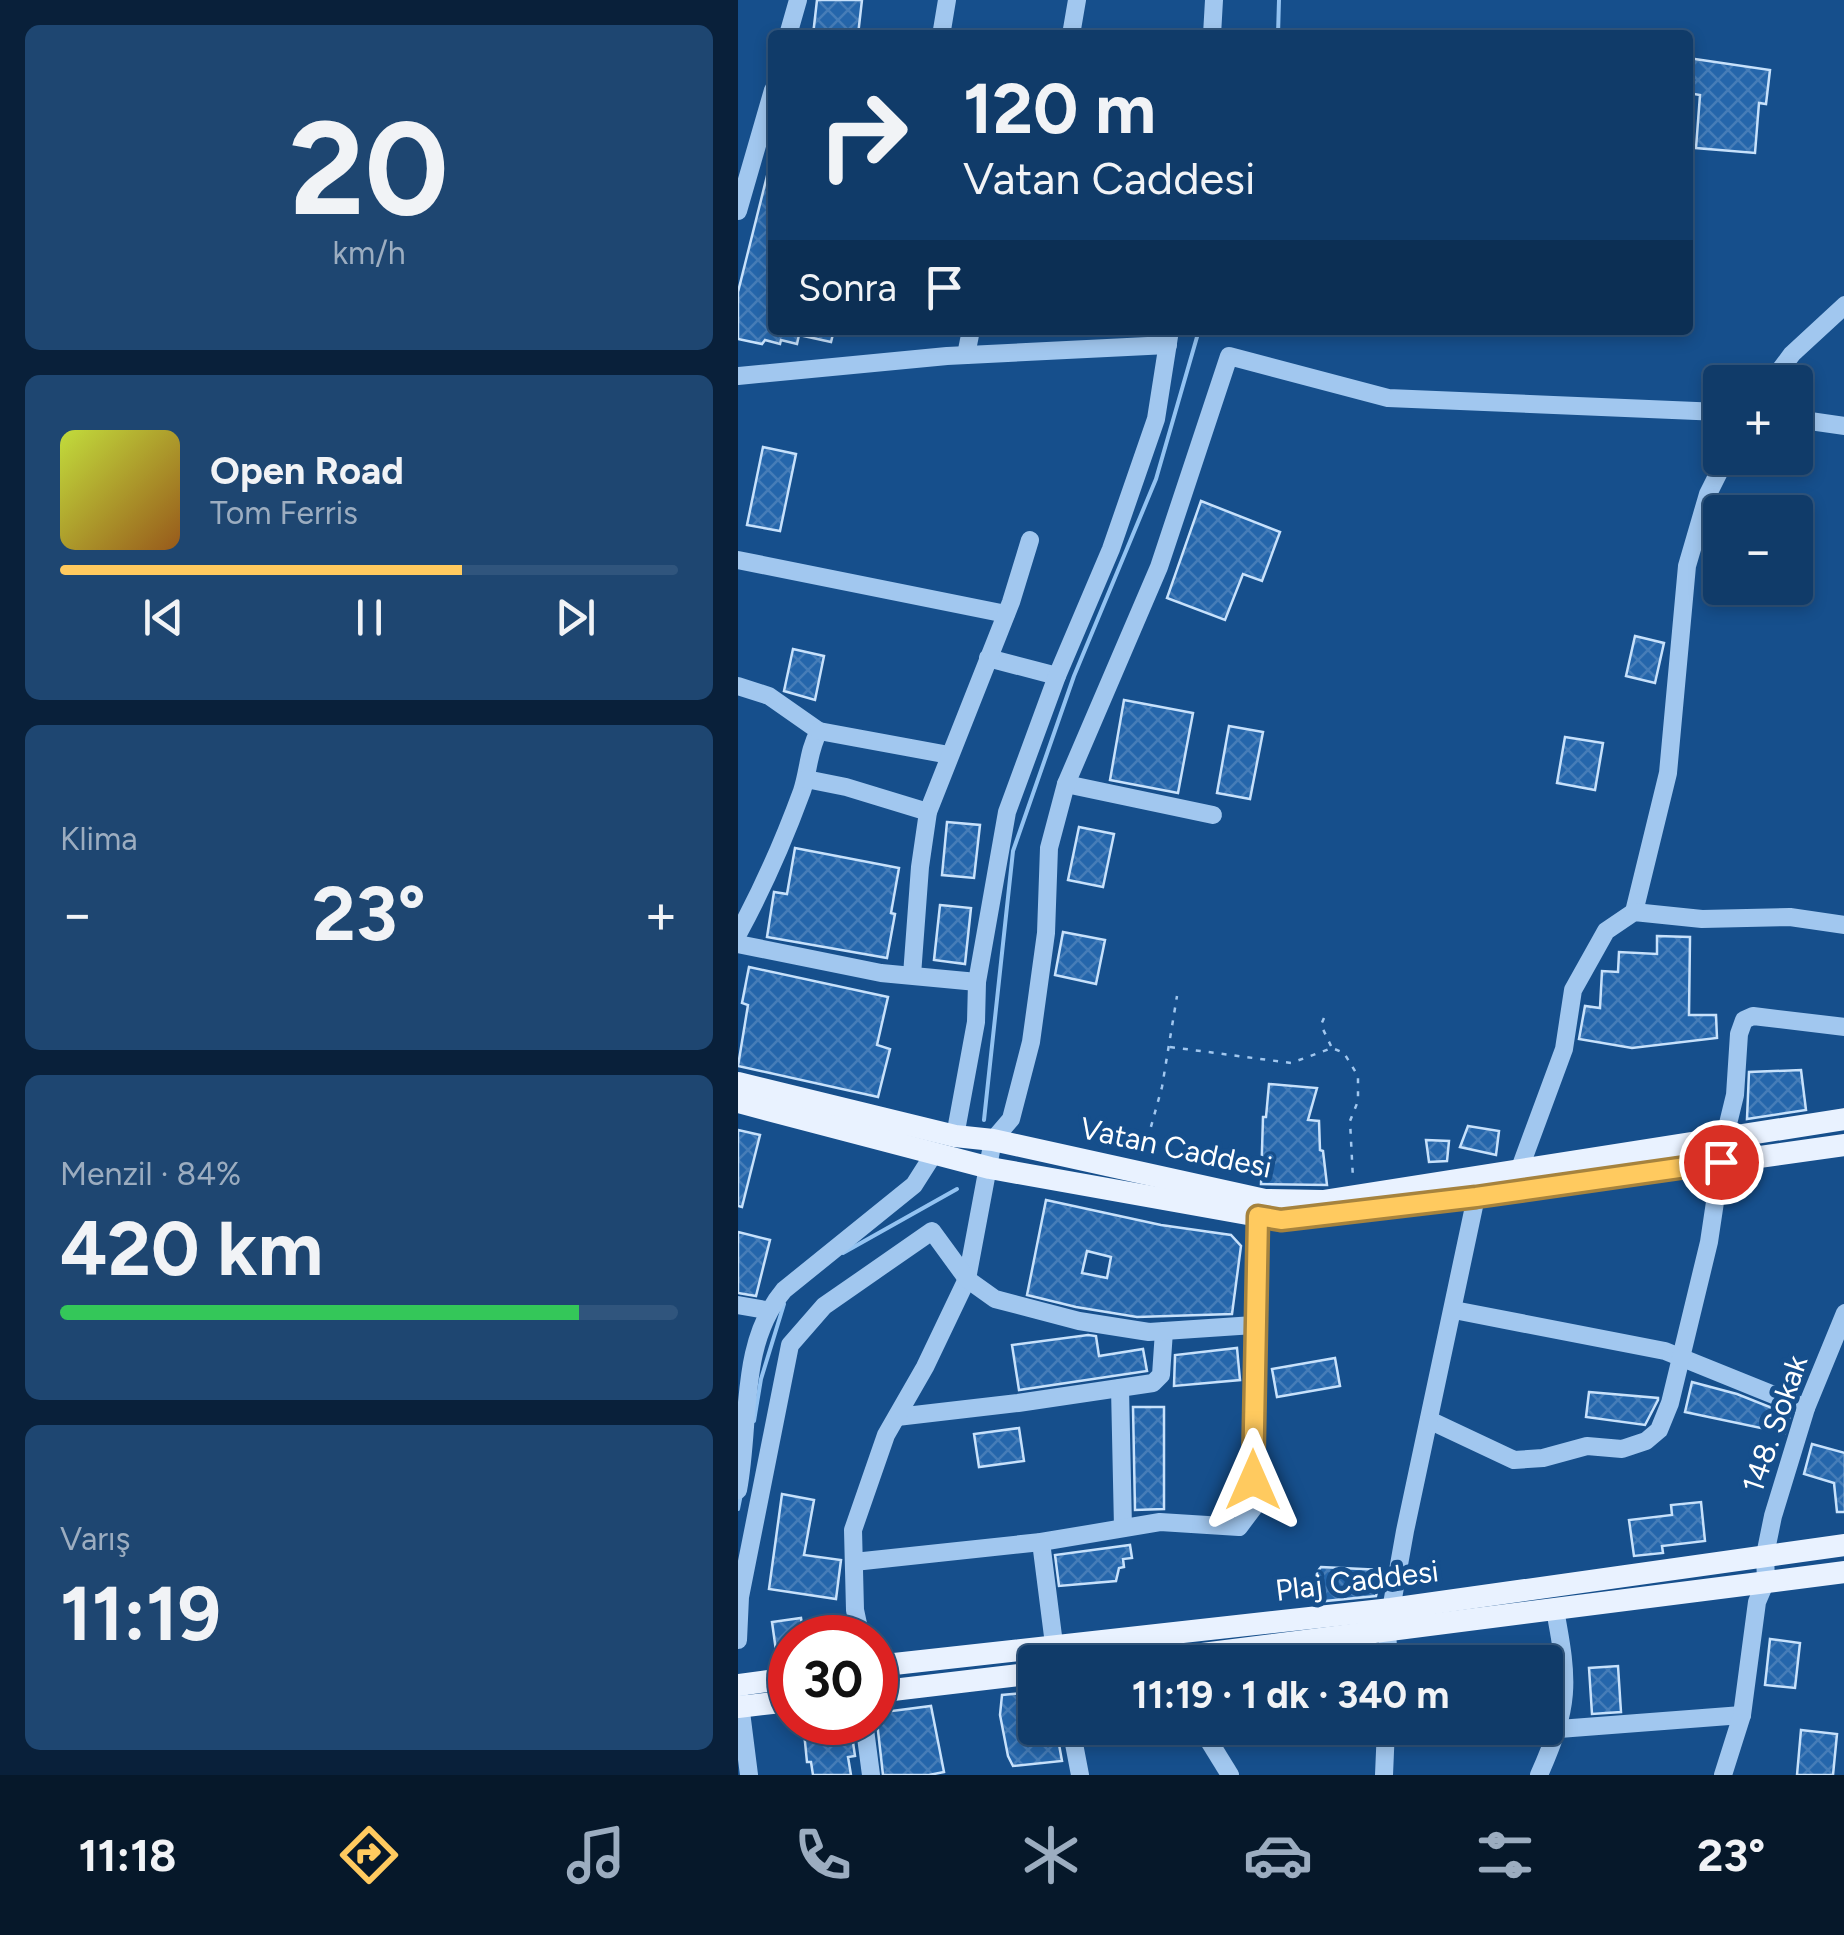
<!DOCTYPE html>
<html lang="tr">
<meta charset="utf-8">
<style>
:root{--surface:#103b69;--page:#1e4671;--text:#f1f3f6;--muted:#9cadc0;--line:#30557d;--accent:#ffca5f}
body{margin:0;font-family:Figtree,sans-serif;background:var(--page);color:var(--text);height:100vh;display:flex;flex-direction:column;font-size:38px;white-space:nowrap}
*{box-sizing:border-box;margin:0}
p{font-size:32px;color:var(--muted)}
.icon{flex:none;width:55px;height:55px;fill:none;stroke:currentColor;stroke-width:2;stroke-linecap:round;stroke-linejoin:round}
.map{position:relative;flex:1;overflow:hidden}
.details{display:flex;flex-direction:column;gap:25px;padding:25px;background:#09203a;width:738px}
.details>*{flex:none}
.hud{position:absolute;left:30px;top:30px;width:925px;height:305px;border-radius:10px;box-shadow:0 5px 15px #0003,0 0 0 2px var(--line);background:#103b69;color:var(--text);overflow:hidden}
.fabs{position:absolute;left:965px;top:365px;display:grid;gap:20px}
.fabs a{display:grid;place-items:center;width:110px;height:110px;border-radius:10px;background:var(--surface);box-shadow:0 5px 15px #0003,0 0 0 2px var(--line);font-size:50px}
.speed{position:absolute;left:30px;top:1615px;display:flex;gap:20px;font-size:50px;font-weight:700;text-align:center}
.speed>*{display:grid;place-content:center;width:130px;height:130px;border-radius:50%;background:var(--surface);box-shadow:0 5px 15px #0003,0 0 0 2px var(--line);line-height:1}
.speed .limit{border:15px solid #d22;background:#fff;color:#111}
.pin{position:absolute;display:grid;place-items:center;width:85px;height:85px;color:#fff;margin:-42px;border:5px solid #fff;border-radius:50%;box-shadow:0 2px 10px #0007}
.me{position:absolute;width:110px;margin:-55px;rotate:0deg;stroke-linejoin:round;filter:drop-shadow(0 0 8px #0008)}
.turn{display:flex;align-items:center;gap:35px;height:210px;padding:0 30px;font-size:45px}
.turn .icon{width:130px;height:130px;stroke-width:2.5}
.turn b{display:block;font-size:70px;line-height:85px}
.then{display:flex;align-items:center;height:95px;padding:0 30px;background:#0003;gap:20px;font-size:38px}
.big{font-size:75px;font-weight:700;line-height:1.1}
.details .tile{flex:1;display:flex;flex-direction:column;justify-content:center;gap:15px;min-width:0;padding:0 35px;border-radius:15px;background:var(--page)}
.details .dial{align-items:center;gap:0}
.dial b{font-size:130px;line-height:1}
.song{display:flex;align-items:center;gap:30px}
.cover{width:120px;height:120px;border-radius:15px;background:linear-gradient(135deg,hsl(70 70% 55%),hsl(30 70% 35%))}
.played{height:10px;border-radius:5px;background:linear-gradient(90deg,var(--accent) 65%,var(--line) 65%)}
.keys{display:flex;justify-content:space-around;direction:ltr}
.heat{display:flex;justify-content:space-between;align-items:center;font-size:55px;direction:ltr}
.charge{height:15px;border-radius:8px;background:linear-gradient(90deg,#34c759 84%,var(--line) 0)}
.trip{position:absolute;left:280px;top:1645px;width:545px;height:100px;border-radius:10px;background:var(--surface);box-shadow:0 5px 15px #0003,0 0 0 2px var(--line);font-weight:700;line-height:100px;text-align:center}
.tabs{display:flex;height:160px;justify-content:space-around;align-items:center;background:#06182a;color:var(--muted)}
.tabs .icon{width:70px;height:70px}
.tabs .current{color:var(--accent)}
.tabs b{font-size:45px;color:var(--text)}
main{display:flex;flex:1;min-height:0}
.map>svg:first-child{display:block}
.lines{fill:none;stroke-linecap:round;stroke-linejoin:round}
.stream{stroke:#93c3f2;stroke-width:4}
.building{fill:url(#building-cross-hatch);stroke:#c7e1fb;stroke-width:2.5;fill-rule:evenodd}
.path{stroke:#a1c7ef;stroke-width:2.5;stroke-dasharray:5 8;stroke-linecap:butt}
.minor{stroke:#a1c7ef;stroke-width:18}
.major{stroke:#e9f2ff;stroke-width:22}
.route-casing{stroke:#a6833e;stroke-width:25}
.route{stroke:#ffca5f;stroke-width:18}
.labels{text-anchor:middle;stroke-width:10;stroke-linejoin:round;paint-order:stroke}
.street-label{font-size:30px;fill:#fff;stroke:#164f8c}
</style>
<main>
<section class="details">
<div class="tile dial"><b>20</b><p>km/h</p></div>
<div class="tile">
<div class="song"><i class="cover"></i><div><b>Open Road</b><p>Tom Ferris</p></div></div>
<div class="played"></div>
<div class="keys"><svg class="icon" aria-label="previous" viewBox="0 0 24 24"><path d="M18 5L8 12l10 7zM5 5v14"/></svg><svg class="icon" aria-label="pause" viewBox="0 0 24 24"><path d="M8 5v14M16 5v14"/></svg><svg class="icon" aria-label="next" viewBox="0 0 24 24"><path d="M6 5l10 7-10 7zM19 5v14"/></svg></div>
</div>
<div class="tile"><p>Klima</p>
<div class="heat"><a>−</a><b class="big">23°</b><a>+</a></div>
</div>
<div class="tile"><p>Menzil · 84%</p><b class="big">420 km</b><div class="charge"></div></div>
<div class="tile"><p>Varış</p><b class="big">11:19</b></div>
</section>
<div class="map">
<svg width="1107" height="1775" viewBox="0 0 1107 1775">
<defs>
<pattern id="building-cross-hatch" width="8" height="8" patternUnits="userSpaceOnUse" patternTransform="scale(2.5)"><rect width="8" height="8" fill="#2566ab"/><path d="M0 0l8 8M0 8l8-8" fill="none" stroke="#467db8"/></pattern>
</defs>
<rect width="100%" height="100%" fill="#164f8c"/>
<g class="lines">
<g class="stream">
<path d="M540,35L541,0"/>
<path d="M246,1120L275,851L336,676L418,479L461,330"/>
<path d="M105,1253L219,1189"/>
<path d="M16,1421L23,1379L46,1304"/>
<path d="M0,1509L3,1494"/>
</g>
</g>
<g class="building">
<path d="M79,0H124L120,35H75Z"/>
<path d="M950,58L1032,70L1028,104L1021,103L1017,153L958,148L962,95L950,93Z"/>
<path d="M31,168H35V330H96L93,342L61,335L59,344L43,340L42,344L27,340L24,344L0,339V292Z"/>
<path d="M25,447L58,454L42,531L9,525Z"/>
<path d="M463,501L542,532L524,581L505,574L487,620L429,598Z"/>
<path d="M897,636L926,643L917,683L888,676Z"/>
<path d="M55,649L86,656L77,700L46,691Z"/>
<path d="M386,700L455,713L440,793L372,780Z"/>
<path d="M491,726L525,732L512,799L479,793Z"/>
<path d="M827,737L865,743L857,790L819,783Z"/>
<path d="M209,822L242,825L236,878L204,875Z"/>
<path d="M341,827L376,834L365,887L330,880Z"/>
<path d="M57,848L161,868L153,913L157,914L149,958L29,937L36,892L49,894Z"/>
<path d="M202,905L233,908L227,964L196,960Z"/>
<path d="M325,932L367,940L358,984L317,975Z"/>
<path d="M919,936L952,937L951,1015H978L979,1038L894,1048L841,1039L847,1006L862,1008L864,971L880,972L881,952L919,954Z"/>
<path d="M11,967L150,997L139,1045L152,1049L140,1097L0,1066L10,1005L4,1003Z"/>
<path d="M1063,1070L1068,1110L1009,1119L1011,1072Z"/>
<path d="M531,1084L579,1088L570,1120L581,1121L582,1150L585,1151L589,1185L523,1184L525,1117H528Z"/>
<path d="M730,1126L761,1131L758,1155L722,1147Z"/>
<path d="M0,1130L22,1135L4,1207L0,1206Z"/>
<path d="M688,1140L711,1141L709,1161L691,1162Z"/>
<path d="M308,1200L423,1225L493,1235L503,1246L494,1314L399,1317L338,1307L289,1295ZM349,1251L373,1257L369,1278L344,1273Z"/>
<path d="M0,1232L32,1240L18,1296L0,1293Z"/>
<path d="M350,1335L358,1336L361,1356L405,1349L409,1371L281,1390L274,1345Z"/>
<path d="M499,1348L502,1380L436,1386L437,1355Z"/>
<path d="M597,1358L602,1386L539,1397L534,1369Z"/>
<path d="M954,1382L999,1394L1052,1415L1047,1433L947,1412Z"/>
<path d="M851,1392L920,1398V1400L907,1425L848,1417Z"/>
<path d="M395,1407H426V1509L397,1510Z"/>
<path d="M281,1428L286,1461L241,1467L236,1434Z"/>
<path d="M1074,1444L1107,1453V1512H1099L1096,1483L1066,1474Z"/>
<path d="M44,1494L76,1500L66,1555L103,1560L98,1599L31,1589Z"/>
<path d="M963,1502L967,1541L924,1546L925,1553L896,1556L891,1520L934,1515L933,1505Z"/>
<path d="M392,1545L394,1558L385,1559L386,1567L381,1568L378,1581L321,1586L317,1555Z"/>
<path d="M583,1567L644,1570L638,1596L577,1602L579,1572Z"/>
<path d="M63,1618L66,1638H52V1663L40,1665L34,1622Z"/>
<path d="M1032,1639L1062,1643L1057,1688L1027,1685Z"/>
<path d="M880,1666L883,1712L854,1714L851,1668Z"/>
<path d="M298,1692V1728H318L324,1761L275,1766L270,1756L262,1715L264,1695Z"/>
<path d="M193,1706L206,1772L191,1775H145L138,1713Z"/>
<path d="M65,1722H112L117,1756L110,1757L113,1775H75L73,1762H69Z"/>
<path d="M1063,1730L1099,1734L1095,1775H1059Z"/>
</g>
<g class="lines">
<g class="path">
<path d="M586,1018L583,1025L593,1046"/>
<path d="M432,1047L553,1063L594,1048L606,1053L620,1076V1101L612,1121L615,1179"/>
<path d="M406,1152L424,1087L439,996"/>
</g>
<g class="minor">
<path d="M204,30L209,0"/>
<path d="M50,35L60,0"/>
<path d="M333,35L339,0"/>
<path d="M474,35L476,0"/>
<path d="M0,211L35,90"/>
<path d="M228,355L233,330"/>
<path d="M0,376L209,356L430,345"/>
<path d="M1033,382L1054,354L1107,305"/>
<path d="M1058,419L1107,426"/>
<path d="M0,560L268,614"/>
<path d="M250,658L319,676"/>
<path d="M0,686L31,696L81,731C70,751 71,770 64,791C46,840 25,888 0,934"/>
<path d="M81,731L211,755"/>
<path d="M68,779L108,787L190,812"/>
<path d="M328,784L475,815"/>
<path d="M896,912L930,773L949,566L970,494L988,458"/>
<path d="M0,944L143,973L239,982"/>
<path d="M174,975L182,867L190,812L273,602L292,540"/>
<path d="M217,1136L238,1022L239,982L269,812L319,676L373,549L418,419L432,330"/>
<path d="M987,1136L997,1095L1001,1034L1006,1020L1015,1016L1107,1027"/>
<path d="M782,1168L826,1049L835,990L868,931L896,912L964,919L1052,917L1107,925"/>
<path d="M0,1305L28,1310"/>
<path d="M716,1310L927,1351L1068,1408"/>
<path d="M382,1388L385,1528"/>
<path d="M159,1417L280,1403L415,1383L423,1375L426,1331"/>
<path d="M691,1420L776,1460L805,1458L849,1446L884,1449L908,1441L921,1430L932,1403L971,1242L983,1162"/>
<path d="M0,1490C13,1422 0,1345 46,1290L176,1185L197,1152"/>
<path d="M303,1542L316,1644"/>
<path d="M116,1562L303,1542L422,1522L501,1527L516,1507L520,1216"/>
<path d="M123,1638L117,1610L115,1530L148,1435L187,1367L229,1279L255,1140L273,1119L293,1042L308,933L311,848L328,784L421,567L491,356L650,398L982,412"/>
<path d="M0,1640L2,1597L52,1345L86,1306L194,1231L229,1279L257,1299L341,1321L411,1332L516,1325"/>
<path d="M651,1662L649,1632L667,1531L738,1197"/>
<path d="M1,1696L11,1775"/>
<path d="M126,1722L133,1775"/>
<path d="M333,1728L342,1775"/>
<path d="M463,1728L492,1775"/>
<path d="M821,1729L1004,1715"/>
<path d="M646,1775L648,1728"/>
<path d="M801,1775C832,1705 831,1684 817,1610"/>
<path d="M985,1775L1004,1715L1019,1602L1028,1581L1027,1555L1035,1516L1068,1408L1107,1313"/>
</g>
<g class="major">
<path d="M0,1083L217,1136L255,1140L527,1200L585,1201L1107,1119"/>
<path d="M0,1102L252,1168L543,1220L738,1197L1107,1145"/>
<path d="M401,1662L1107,1572"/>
<path d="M138,1666L653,1609L1107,1545"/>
<path d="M0,1685L52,1678"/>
<path d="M138,1692L298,1673"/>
<path d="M0,1707L52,1701"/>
</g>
</g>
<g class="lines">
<defs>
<path id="route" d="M515,1480L520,1216L543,1220L738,1197L983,1162"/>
</defs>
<use href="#route" class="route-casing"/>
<use href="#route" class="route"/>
</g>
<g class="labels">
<g class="street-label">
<text transform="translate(438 1148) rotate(12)" y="10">Vatan Caddesi</text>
<text transform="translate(1037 1424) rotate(-71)" y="10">148. Sokak</text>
<text transform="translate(619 1581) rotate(-7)" y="10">Plaj Caddesi</text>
</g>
</g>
</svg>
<div class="fabs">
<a>+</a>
<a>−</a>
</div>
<div class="speed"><div class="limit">30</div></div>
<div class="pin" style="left:983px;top:1162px;background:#d93025"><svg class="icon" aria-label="arrive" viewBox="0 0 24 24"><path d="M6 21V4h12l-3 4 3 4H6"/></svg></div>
<svg class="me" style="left:515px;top:1480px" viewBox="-20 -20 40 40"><path d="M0-17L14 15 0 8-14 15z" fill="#ffca5f" stroke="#fff" stroke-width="4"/></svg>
<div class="trip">11:19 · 1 dk · 340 m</div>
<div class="hud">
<div class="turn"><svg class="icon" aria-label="right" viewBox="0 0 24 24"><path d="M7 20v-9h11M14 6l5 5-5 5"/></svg><div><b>120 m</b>Vatan Caddesi</div></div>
<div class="then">Sonra<svg class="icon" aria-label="arrive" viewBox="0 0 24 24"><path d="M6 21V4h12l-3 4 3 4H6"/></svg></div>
</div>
</div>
</main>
<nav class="tabs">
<b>11:18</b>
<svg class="icon current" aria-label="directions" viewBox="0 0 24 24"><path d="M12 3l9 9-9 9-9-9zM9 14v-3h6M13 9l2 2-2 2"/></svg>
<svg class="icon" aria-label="music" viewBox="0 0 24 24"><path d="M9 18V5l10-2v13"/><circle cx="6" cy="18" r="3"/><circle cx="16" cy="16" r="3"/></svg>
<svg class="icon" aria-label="phone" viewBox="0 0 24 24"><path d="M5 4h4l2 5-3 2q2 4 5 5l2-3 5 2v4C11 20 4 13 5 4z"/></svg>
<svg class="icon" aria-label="climate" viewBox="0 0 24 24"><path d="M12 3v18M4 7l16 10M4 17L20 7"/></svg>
<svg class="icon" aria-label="car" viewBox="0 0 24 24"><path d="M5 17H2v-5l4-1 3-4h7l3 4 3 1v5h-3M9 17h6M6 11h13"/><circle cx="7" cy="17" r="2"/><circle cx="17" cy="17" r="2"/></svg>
<svg class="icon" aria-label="filters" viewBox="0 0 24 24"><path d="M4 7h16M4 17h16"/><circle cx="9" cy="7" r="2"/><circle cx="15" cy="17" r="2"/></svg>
<b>23°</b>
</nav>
